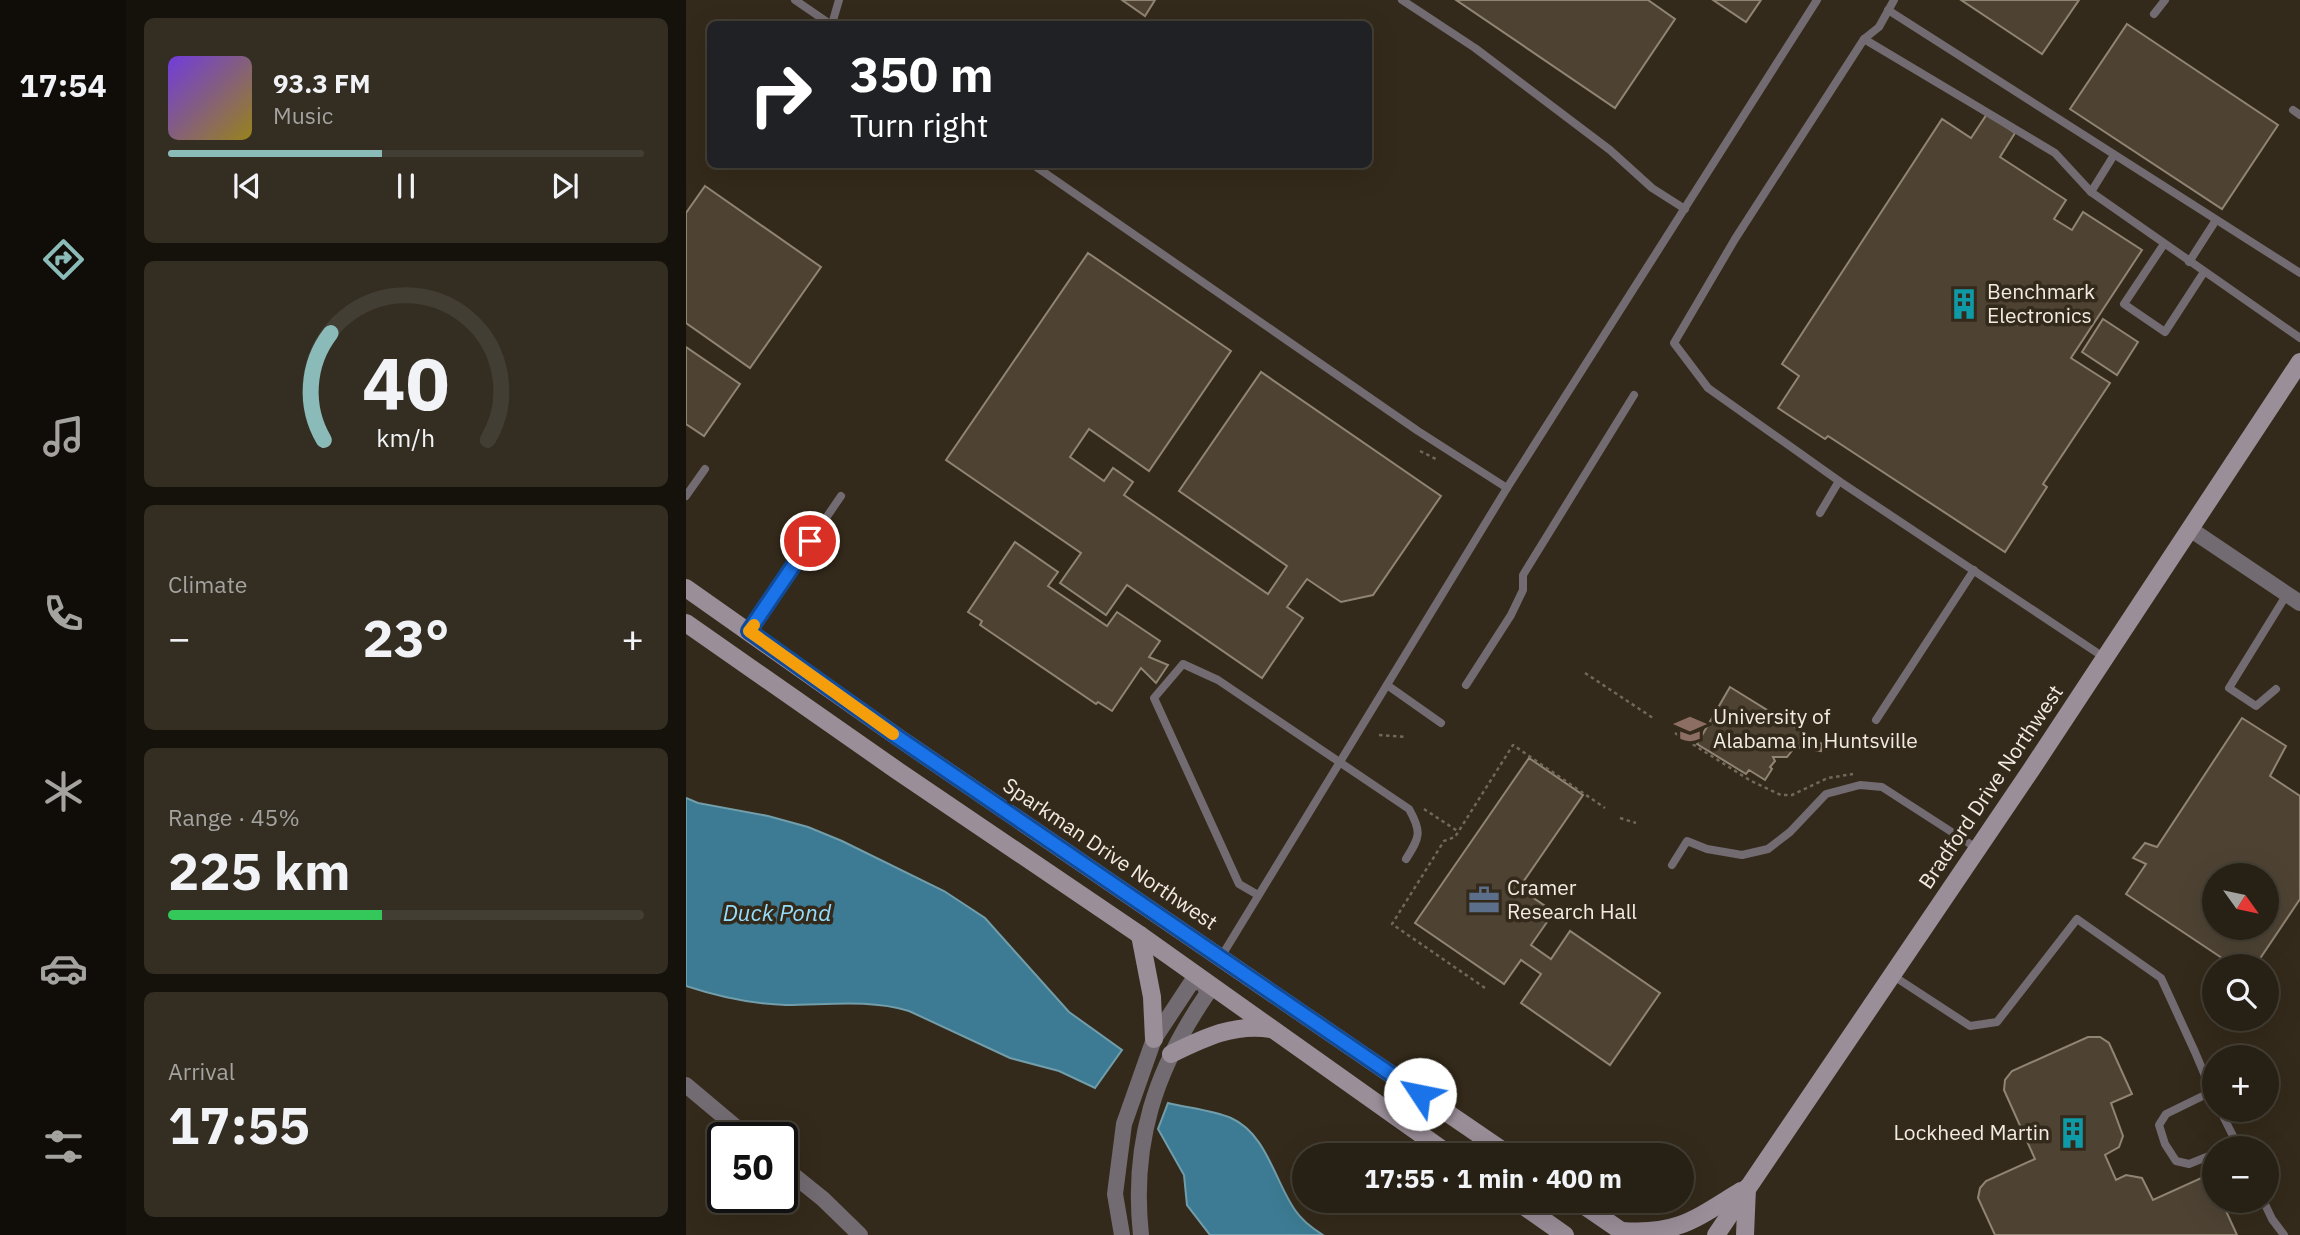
<!DOCTYPE html>
<meta charset="utf-8">
<style>
:root{--surface:#272014;--page:#332d22;--text:#f1f3f6;--muted:#a4a3a0;--line:#433e34;--accent:#8bbbb9}
body{margin:0;font-family:"IBM Plex Sans",sans-serif;background:var(--page);color:var(--text);height:100vh;display:flex;flex-direction:column;font-size:26px;white-space:nowrap}
*{box-sizing:border-box;margin:0}
p{font-size:23px;color:var(--muted)}
.icon{flex:none;width:38px;height:38px;fill:none;stroke:currentColor;stroke-width:2;stroke-linecap:round;stroke-linejoin:round}
.map{position:relative;flex:1;overflow:hidden}
.sheet{display:flex;flex-direction:column;gap:18px;padding:18px;background:#15120b;width:560px}
.sheet>*{flex:none}
.banner{position:absolute;left:21px;top:21px;width:665px;height:147px;border-radius:10px;box-shadow:0 7px 28px #0002,0 0 0 2px var(--line);background:#202124;color:#fff;overflow:hidden}
.needle{width:46px;rotate:123deg}
.tools{position:absolute;left:1516px;top:863px;display:grid;gap:14px}
.tools a{display:grid;place-items:center;width:77px;height:77px;border-radius:50%;background:var(--surface);box-shadow:0 7px 28px #0002,0 0 0 2px var(--line);font-size:35px}
.speed{position:absolute;left:21px;top:1122px;display:flex;gap:14px;font-size:35px;font-weight:700;text-align:center}
.speed>*{display:grid;place-content:center;width:91px;height:91px;border-radius:50%;background:var(--surface);box-shadow:0 7px 28px #0002,0 0 0 2px var(--line);line-height:1}
.speed .limit{border:4px solid #111;border-radius:10px;background:#fff;color:#111}
.pin{position:absolute;display:grid;place-items:center;width:60px;height:60px;color:#fff;margin:-30px;border:4px solid #fff;border-radius:50%;box-shadow:0 2px 7px #0007}
.me{position:absolute;width:77px;margin:-38px;rotate:304deg;stroke-linejoin:round;filter:drop-shadow(0 0 5px #0008)}
.turn{display:flex;align-items:center;gap:24px;height:147px;padding:0 28px;font-size:32px}
.turn .icon{width:91px;height:91px;stroke-width:2.5}
.turn b{display:block;font-size:49px;line-height:60px}
.big{font-size:52px;font-weight:800;line-height:1.1}
.sheet .card{flex:1;display:flex;flex-direction:column;justify-content:center;gap:10px;min-width:0;padding:0 24px;border-radius:10px;background:var(--page)}
.sheet .dial{align-items:center;gap:0}
.dial svg{height:182px;overflow:visible;fill:none;stroke:var(--line);stroke-width:7;stroke-linecap:round;text-anchor:middle}
.dial text{fill:var(--text);stroke:none}
.song{display:flex;align-items:center;gap:21px}
.cover{width:84px;height:84px;border-radius:10px;background:linear-gradient(135deg,hsl(260 70% 55%),hsl(50 70% 35%))}
.played{height:7px;border-radius:4px;background:linear-gradient(90deg,var(--accent) 45%,var(--line) 45%)}
.keys{display:flex;justify-content:space-around;direction:ltr}
.heat{display:flex;justify-content:space-between;align-items:center;font-size:38px;direction:ltr}
.charge{height:10px;border-radius:5px;background:linear-gradient(90deg,#34c759 45%,var(--line) 0)}
.trip{position:absolute;left:606px;top:1143px;width:402px;height:70px;border-radius:35px;background:var(--surface);box-shadow:0 7px 28px #0002,0 0 0 2px var(--line);font-weight:800;line-height:70px;text-align:center}
main{display:flex;flex:1;min-height:0}
.tabs{display:flex;flex-direction:column;width:126px;justify-content:space-around;align-items:center;background:#100d08;color:var(--muted)}
.tabs .icon{width:49px;height:49px}
.tabs .on{color:var(--accent)}
.tabs b{font-size:32px;color:var(--text)}
.map>svg:first-child{display:block}
.water{fill:#3c7b93;stroke:#729daa;stroke-width:2}
.building{fill:#4e4333;stroke:#908473;stroke-width:2;fill-rule:evenodd}
.lines{fill:none;stroke-linecap:round;stroke-linejoin:round}
.path{stroke:#71685b;stroke-width:2.5;stroke-dasharray:3.5 3.5;stroke-linecap:butt}
.lane{stroke:#726b71;stroke-width:8}
.street{stroke:#726b71;stroke-width:16}
.secondary{stroke:#9a8e98;stroke-width:18}
.route-casing{stroke:#114b97;stroke-width:18}
.route{stroke:#1a73e8;stroke-width:12}
.slow{stroke:#f59e0b;stroke-width:12}
.labels{text-anchor:middle;stroke-width:7;stroke-linejoin:round;paint-order:stroke}
.poi-label{font-size:21px;fill:#f1ebe1;stroke:#342a1b;text-anchor:start}
.street-label{font-size:21px;fill:#f1ebe1;stroke:#342a1b}
.water-label{font-size:23px;font-style:italic;fill:#95ddfc;stroke:#342a1b}
</style>
<main>
<nav class="tabs">
<b>17:54</b>
<svg class="icon on" aria-label="directions" viewBox="0 0 24 24"><path d="M12 3l9 9-9 9-9-9zM9 14v-3h6M13 9l2 2-2 2"/></svg>
<svg class="icon" aria-label="music" viewBox="0 0 24 24"><path d="M9 18V5l10-2v13"/><circle cx="6" cy="18" r="3"/><circle cx="16" cy="16" r="3"/></svg>
<svg class="icon" aria-label="phone" viewBox="0 0 24 24"><path d="M5 4h4l2 5-3 2q2 4 5 5l2-3 5 2v4C11 20 4 13 5 4z"/></svg>
<svg class="icon" aria-label="climate" viewBox="0 0 24 24"><path d="M12 3v18M4 7l16 10M4 17L20 7"/></svg>
<svg class="icon" aria-label="car" viewBox="0 0 24 24"><path d="M5 17H2v-5l4-1 3-4h7l3 4 3 1v5h-3M9 17h6M6 11h13"/><circle cx="7" cy="17" r="2"/><circle cx="17" cy="17" r="2"/></svg>
<svg class="icon" aria-label="filters" viewBox="0 0 24 24"><path d="M4 7h16M4 17h16"/><circle cx="9" cy="7" r="2"/><circle cx="15" cy="17" r="2"/></svg>
</nav>
<section class="sheet">
<div class="card">
<div class="song"><i class="cover"></i><div><b>93.3 FM</b><p>Music</p></div></div>
<div class="played"></div>
<div class="keys"><svg class="icon" aria-label="previous" viewBox="0 0 24 24"><path d="M18 5L8 12l10 7zM5 5v14"/></svg><svg class="icon" aria-label="pause" viewBox="0 0 24 24"><path d="M8 5v14M16 5v14"/></svg><svg class="icon" aria-label="next" viewBox="0 0 24 24"><path d="M6 5l10 7-10 7zM19 5v14"/></svg></div>
</div>
<div class="card dial"><svg viewBox="0 0 100 80">
<path d="M14 69A42 42 0 1 1 86 69"/>
<path d="M14 69A42 42 0 0 1 17 22" stroke="#8bbbb9"/>
<text x="50" y="56" font-size="32" font-weight="700">40</text>
<text x="50" y="72" font-size="11">km/h</text>
</svg></div>
<div class="card"><p>Climate</p>
<div class="heat"><a>−</a><b class="big">23°</b><a>+</a></div>
</div>
<div class="card"><p>Range · 45%</p><b class="big">225 km</b><div class="charge"></div></div>
<div class="card"><p>Arrival</p><b class="big">17:55</b></div>
</section>
<div class="map">
<svg width="1614" height="1235" viewBox="0 0 1614 1235">
<rect width="100%" height="100%" fill="#342a1b"/>
<g class="water">
<path d="M0,798L12,803L82,816L122,827L156,841L258,891L299,918L383,1012L436,1050L409,1088L373,1071L324,1058L223,1011C183,999 141,1005 100,1005C66,1004 33,997 0,986Z"/>
<path d="M482,1103C502,1108 526,1110 545,1118C581,1134 589,1182 609,1210C616,1221 626,1228 637,1235H524L501,1205L498,1175L472,1129Z"/>
</g>
<g class="building">
<path d="M436,0H469L459,16Z"/>
<path d="M770,0H962L989,19L929,108Z"/>
<path d="M1027,0H1075L1060,22Z"/>
<path d="M1275,0H1393L1356,54Z"/>
<path d="M1441,24L1592,125L1536,209L1384,109Z"/>
<path d="M1301,114L1329,133L1314,157L1380,200L1368,219L1386,230L1397,212L1456,250L1385,358L1424,383L1357,484L1361,487L1319,552L1142,436L1139,439L1092,408L1113,376L1096,364L1256,119L1285,138Z"/>
<path d="M19,186L135,267L64,368L0,323V213Z"/>
<path d="M402,253L545,351L463,471L403,429L384,457L418,481L427,468L447,482L438,495L582,594L601,566L493,491L575,372L755,496L687,595L655,602L621,579L601,607L617,618L576,678L441,585L420,615L374,583L395,553L260,460Z"/>
<path d="M1417,319L1452,342L1431,375L1396,352Z"/>
<path d="M0,347L54,384L18,436L0,424Z"/>
<path d="M329,542L372,572L362,586L421,626L431,612L474,641L463,657L482,665L470,683L455,668L426,711L412,702L410,704L294,625L296,621L282,612Z"/>
<path d="M1044,687L1136,744L1135,751L1109,747L1101,757H1087L1089,761L1084,767L1086,769L1079,780L1063,770L1060,774L1011,744Z"/>
<path d="M1556,718L1600,746L1584,776L1614,796V899L1569,966H1548L1440,894L1460,864L1447,858L1459,843L1471,847ZM1528,875H1580V928H1528Z"/>
<path d="M843,758L897,795L833,888L868,912L845,945L865,959L884,931L974,993L924,1065L835,1003L855,974L835,960L818,984L729,923Z"/>
<path d="M1402,1037H1414L1423,1043L1446,1094L1425,1103L1437,1136L1433,1147L1419,1155L1430,1180L1440,1175L1456,1178L1467,1200L1524,1174L1528,1183V1200H1535L1551,1235H1309L1292,1198L1294,1188L1300,1181L1349,1159L1318,1090L1319,1080L1326,1071Z"/>
</g>
<g class="lines">
<g class="path">
<path d="M734,451L750,459"/>
<path d="M899,673L967,718"/>
<path d="M989,733L1065,781L1095,795H1106L1142,778L1167,774"/>
<path d="M693,735L721,737"/>
<path d="M738,809L773,832"/>
<path d="M934,818L950,823"/>
<path d="M799,988L706,924L758,841L769,837L827,745L919,808"/>
</g>
<g class="lane">
<path d="M109,0L144,24"/>
<path d="M716,0L789,48L924,150L966,188L999,209"/>
<path d="M1208,0L1193,27L1178,39L1049,239L988,343L1022,388L1153,481L1419,658"/>
<path d="M1202,10L1614,273"/>
<path d="M1468,14L1479,0"/>
<path d="M146,24L153,0"/>
<path d="M1178,39L1369,153L1405,192L1614,338"/>
<path d="M1607,110L1614,115"/>
<path d="M346,164L732,431L821,488"/>
<path d="M1405,192L1428,155"/>
<path d="M1478,244L1438,304L1479,332L1518,272"/>
<path d="M1503,262L1530,220"/>
<path d="M0,496L19,469"/>
<path d="M1134,513L1153,481"/>
<path d="M63,631L155,496"/>
<path d="M701,685L755,723"/>
<path d="M780,685L825,615L837,590V575L948,395"/>
<path d="M1590,689L1570,706L1543,688L1601,594"/>
<path d="M1190,720L1288,570"/>
<path d="M986,865L1001,841L1021,849L1056,855L1082,849L1104,832L1140,794L1174,785L1196,787L1292,849"/>
<path d="M572,895L553,884L468,698L497,664L532,680L723,809C736,832 734,837 720,859"/>
<path d="M535,957L821,488L1131,0"/>
<path d="M1206,975L1284,1026L1311,1022L1391,919L1475,978L1509,1052L1528,1097"/>
<path d="M1525,1092L1480,1114L1473,1125L1479,1144L1490,1161L1503,1164L1528,1154"/>
<path d="M1534,1110L1553,1148"/>
<path d="M1542,1148L1551,1143"/>
<path d="M1577,1200L1586,1219L1598,1235"/>
</g>
<g class="street">
<path d="M1504,529L1614,603"/>
<path d="M0,1085L63,1138"/>
<path d="M96,1166L137,1199L174,1235"/>
<path d="M436,1235L429,1194L438,1124L468,1039L505,983L518,981"/>
<path d="M455,1235C445,1143 469,1070 521,994L518,981"/>
</g>
<g class="secondary">
<path d="M0,588L213,738L823,1155"/>
<path d="M0,623L209,769L454,935L764,1155"/>
<path d="M454,935L466,997L468,1039"/>
<path d="M485,1054C518,1038 548,1023 585,1029"/>
<path d="M829,1200L879,1235"/>
<path d="M890,1200L941,1235"/>
<path d="M936,1231C992,1235 1009,1219 1055,1191"/>
<path d="M1030,1235L1345,770L1614,362"/>
<path d="M1059,1235L1061,1188"/>
</g>
</g>
<g class="lines">
<defs>
<path id="route" d="M124,541L63,631L213,738L734,1094"/>
</defs>
<use href="#route" class="route-casing"/>
<use href="#route" class="route"/>
<path class="slow" d="M68,625L63,631L207,734"/>
</g>
<defs>
<symbol id="building-bare" viewBox="-9 -9 18 18"><path d="M-4-6H4V6H1V3H-1V6H-4ZM-2.5-4.3h1.7v1.8h-1.7ZM.8-4.3h1.7v1.8H.8ZM-2.5-1h1.7V.8h-1.7ZM.8-1h1.7V.8H.8Z" fill="#0f9aa8" stroke="#342a1b" stroke-width="2.5" paint-order="stroke"/></symbol>
<symbol id="university-bare" viewBox="-9 -9 18 18"><path d="M0-5L7-2L0 1L-7-2ZM-4 1L0 2.5L4 1V4Q0 6-4 4Z" fill="#8d6e63" stroke="#342a1b" stroke-width="2.5" paint-order="stroke"/></symbol>
<symbol id="office-bare" viewBox="-9 -9 18 18"><path d="M-6-3h4V-5.5h4V-3h4V5H-6ZM-1-4.5V-3h2v-1.5ZM-6 0V1H6V0Z" fill="#5c6f8a" stroke="#342a1b" stroke-width="2.5" paint-order="stroke"/></symbol>
</defs>
<g fill-rule="evenodd">
<use href="#building-bare" x="1256" y="282" width="44" height="44"/>
<use href="#university-bare" x="982" y="707" width="44" height="44"/>
<use href="#office-bare" x="776" y="878" width="44" height="44"/>
<use href="#building-bare" x="1365" y="1111" width="44" height="44"/>
</g>
<g class="labels">
<g class="poi-label">
<text x="1301" y="299">Benchmark<tspan x="1301" dy="24">Electronics</tspan></text>
<text x="1027" y="724">University of<tspan x="1027" dy="24">Alabama in Huntsville</tspan></text>
<text x="821" y="895">Cramer<tspan x="821" dy="24">Research Hall</tspan></text>
<text x="1364" y="1140" text-anchor="end">Lockheed Martin</text>
</g>
<g class="street-label">
<text transform="translate(1305 787) rotate(-56)" y="7">Bradford Drive Northwest</text>
<text transform="translate(424 854) rotate(34)" y="7">Sparkman Drive Northwest</text>
</g>
<g class="water-label">
<text x="91" y="921">Duck Pond</text>
</g>
</g>
</svg>
<div class="tools">
<a><svg class="needle" viewBox="-14 -14 28 28"><path d="M0-13l5 13h-10z" fill="#e53935"/><path d="M0 13l5-13h-10z" fill="#a4a3a0"/></svg></a>
<a><svg class="icon" aria-label="search" viewBox="0 0 24 24"><circle cx="10" cy="10" r="6"/><path d="M15 15l6 6"/></svg></a>
<a>+</a>
<a>−</a>
</div>
<div class="speed"><div class="limit">50</div></div>
<div class="pin" style="left:124px;top:541px;background:#d93025"><svg class="icon" aria-label="arrive" viewBox="0 0 24 24"><path d="M6 21V4h12l-3 4 3 4H6"/></svg></div>
<svg class="me" style="left:734px;top:1094px" viewBox="-20 -20 40 40"><circle r="19" fill="#fff"/><path d="M0-13L10 11 0 6-10 11z" fill="#1a73e8"/></svg>
<div class="trip">17:55 · 1 min · 400 m</div>
<div class="banner">
<div class="turn"><svg class="icon" aria-label="right" viewBox="0 0 24 24"><path d="M7 20v-9h11M14 6l5 5-5 5"/></svg><div><b>350 m</b>Turn right</div></div>
</div>
</div>
</main>
